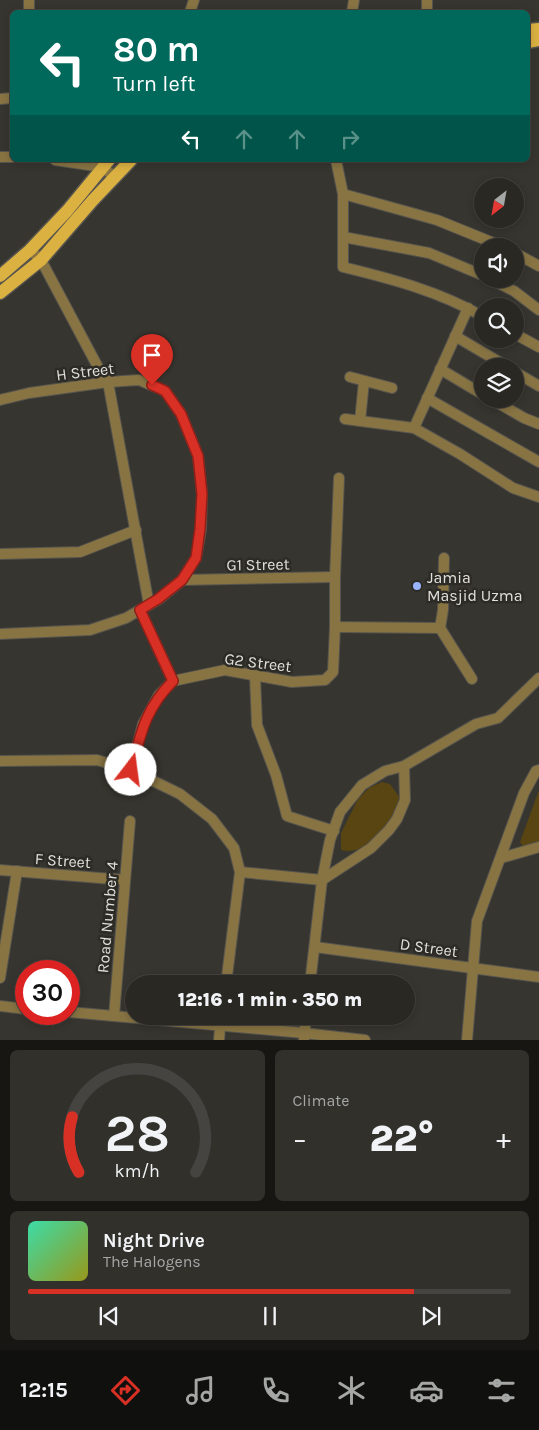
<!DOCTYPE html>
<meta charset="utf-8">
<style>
:root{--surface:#292823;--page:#31302b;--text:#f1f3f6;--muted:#a5a6a6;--line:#454441;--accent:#d93025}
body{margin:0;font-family:Karla,sans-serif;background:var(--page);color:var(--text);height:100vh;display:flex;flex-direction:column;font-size:19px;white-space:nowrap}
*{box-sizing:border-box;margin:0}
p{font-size:16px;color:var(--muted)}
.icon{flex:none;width:28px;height:28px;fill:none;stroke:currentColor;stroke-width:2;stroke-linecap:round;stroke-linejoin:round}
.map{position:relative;height:1040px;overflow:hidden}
.sheet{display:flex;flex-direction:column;gap:10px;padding:10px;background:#171613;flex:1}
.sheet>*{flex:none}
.guide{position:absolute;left:10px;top:10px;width:520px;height:152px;border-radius:8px;box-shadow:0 2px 8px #0003,0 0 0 1px var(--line);background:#00695c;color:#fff;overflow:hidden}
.needle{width:32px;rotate:211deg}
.buttons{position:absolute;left:474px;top:178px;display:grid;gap:10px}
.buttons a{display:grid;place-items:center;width:50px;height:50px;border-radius:50%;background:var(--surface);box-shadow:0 2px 8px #0003,0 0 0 1px var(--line);font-size:25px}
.speed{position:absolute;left:15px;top:960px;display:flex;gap:10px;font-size:25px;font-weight:700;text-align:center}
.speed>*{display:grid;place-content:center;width:65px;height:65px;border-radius:50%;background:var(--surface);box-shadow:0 2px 8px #0003,0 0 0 1px var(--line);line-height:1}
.speed .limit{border:8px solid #d22;background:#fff;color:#111}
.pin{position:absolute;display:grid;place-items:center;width:42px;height:42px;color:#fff;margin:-51px -21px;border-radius:50% 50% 50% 0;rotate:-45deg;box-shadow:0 0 5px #0007}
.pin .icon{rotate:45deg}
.me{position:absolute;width:55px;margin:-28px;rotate:15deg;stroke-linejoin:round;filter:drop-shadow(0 0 4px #0008)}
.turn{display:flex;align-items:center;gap:18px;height:105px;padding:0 20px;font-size:22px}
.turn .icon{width:65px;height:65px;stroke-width:2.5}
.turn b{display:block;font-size:35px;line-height:42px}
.lanes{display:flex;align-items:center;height:48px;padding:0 20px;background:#0003;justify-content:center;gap:25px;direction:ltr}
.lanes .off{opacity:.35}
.big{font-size:38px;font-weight:800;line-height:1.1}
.sheet .card{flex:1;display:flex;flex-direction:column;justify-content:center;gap:8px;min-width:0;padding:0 18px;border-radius:8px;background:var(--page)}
.sheet .dial{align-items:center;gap:0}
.dial svg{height:130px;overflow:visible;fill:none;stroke:var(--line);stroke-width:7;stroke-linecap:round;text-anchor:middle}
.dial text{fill:var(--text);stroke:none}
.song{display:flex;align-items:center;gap:15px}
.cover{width:60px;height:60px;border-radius:8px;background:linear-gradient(135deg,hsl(160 70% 55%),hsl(60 70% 35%))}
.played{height:5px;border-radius:2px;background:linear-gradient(90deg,var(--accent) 80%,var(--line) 80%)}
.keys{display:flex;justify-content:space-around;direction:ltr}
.heat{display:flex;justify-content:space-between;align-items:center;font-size:28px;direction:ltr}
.sheet .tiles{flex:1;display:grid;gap:10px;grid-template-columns:1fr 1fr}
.card:last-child{grid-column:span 2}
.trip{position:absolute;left:125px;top:975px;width:290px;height:50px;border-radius:25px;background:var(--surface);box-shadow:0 2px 8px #0003,0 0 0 1px var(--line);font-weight:800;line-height:50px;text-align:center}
.tabs{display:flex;height:80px;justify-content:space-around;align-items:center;background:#10100e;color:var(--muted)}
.tabs .icon{width:35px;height:35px}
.tabs .on{color:var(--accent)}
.tabs b{font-size:22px;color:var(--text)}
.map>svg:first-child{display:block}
.green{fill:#584511}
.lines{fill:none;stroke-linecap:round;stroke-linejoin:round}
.minor-casing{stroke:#56544e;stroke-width:12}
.major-casing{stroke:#56544e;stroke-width:15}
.minor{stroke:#887443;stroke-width:10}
.major{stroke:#dbb142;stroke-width:12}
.route-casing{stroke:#8d1f18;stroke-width:12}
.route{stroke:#d93025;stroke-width:9}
.poi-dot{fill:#99b5fd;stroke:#2d2b25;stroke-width:2}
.labels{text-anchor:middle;stroke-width:5;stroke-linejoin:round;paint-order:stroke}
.street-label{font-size:16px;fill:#e1e0dc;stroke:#2d2b25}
.poi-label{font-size:16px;fill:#e1e0dc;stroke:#2d2b25;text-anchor:start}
</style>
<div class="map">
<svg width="539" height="1040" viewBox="0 0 539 1040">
<rect width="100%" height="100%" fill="#37352f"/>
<g class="green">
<path d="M382,782L390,784L400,798C393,823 370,857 341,850V833L358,799L369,788Z"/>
<path d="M539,790V844L531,847L523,846L520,842Z"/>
</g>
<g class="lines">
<defs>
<g id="minor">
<path d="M29,0V12"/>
<path d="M190,12L194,0"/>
<path d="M352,12L354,0"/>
<path d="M427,12V0"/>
<path d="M0,99L12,98"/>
<path d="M0,157H12"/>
<path d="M55,160L102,167L115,177"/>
<path d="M336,160L343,194V267C392,279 438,291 482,316"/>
<path d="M343,194L437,220L501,246"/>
<path d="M343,237L429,253L482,275"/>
<path d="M30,250L41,260L99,369L108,382L149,605"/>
<path d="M515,253L539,266"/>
<path d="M490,279L514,291L539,310"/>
<path d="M515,334L539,347"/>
<path d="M455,336L506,366"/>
<path d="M440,369L482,394"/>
<path d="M515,372L539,386"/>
<path d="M350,377L392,388"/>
<path d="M427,398L539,462"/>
<path d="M491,399L524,418L539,424"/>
<path d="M0,400L29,393L108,382L139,380L165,391L181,414L198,456L202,494L201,529L196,558L182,580L159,599L126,618L90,630L0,634"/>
<path d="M345,419L414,428L460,454L513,488L539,497"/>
<path d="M360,421L364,381"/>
<path d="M414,428L468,308"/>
<path d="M0,554L80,552L136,530"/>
<path d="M182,580L335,577"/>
<path d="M140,610L173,681"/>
<path d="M335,627L440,628L443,610L444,558"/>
<path d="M440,628L472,679"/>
<path d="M255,676L257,725L276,775L287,816L334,831"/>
<path d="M0,761L97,760L131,770L180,794L212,819L234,848L240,872L226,984"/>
<path d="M131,770L143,724L159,695L173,681L225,670L292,682L325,680L333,672L335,627V577L339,478"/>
<path d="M501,858L539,847"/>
<path d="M0,870L125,880"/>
<path d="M240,872L322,880L371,848L389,830L397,819L405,800L404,766"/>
<path d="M315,947L539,977"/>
<path d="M0,978L17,871"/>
<path d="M310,984L322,880L330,840L340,812L362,785L385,771L404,766L476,724L498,718L539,678"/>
<path d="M0,1006L26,1009"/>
<path d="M69,1012L304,1033L365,1040"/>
<path d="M114,1016L130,821"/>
<path d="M219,1040L221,1016"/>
<path d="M304,1040L306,1016"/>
<path d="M467,1040L477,921L524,793L536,771L539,770"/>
</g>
<g id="major">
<path d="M528,30L539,29"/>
<path d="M528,42L539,40"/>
<path d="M0,276L30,250L67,211L109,160"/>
<path d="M0,293L41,260L93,200L131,160"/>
</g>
</defs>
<use href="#minor" class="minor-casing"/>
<use href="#major" class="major-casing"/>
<use href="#minor" class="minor"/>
<use href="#major" class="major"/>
</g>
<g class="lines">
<defs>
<path id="route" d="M131,770C141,733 145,709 173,681L140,610L158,599L182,580L196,558L200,529L202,494L198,456L181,414L165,391L152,385"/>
</defs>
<use href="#route" class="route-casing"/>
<use href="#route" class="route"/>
</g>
<circle class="poi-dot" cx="417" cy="586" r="5"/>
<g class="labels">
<g class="street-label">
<text transform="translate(85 371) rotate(-7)" y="6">H Street</text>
<text transform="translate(258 564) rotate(-1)" y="6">G1 Street</text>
<text transform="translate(258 662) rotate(7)" y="6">G2 Street</text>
<text transform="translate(63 860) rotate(4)" y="6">F Street</text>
<text transform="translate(107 917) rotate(-85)" y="6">Road Number 4</text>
<text transform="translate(429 947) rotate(8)" y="6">D Street</text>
</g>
<g class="poi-label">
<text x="427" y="583">Jamia<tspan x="427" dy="18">Masjid Uzma</tspan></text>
</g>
</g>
</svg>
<div class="buttons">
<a><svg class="needle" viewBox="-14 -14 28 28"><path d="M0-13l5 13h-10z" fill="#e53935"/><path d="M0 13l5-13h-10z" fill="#a5a6a6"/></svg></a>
<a><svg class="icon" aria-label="sound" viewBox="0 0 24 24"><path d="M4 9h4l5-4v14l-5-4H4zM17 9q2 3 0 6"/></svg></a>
<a><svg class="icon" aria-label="search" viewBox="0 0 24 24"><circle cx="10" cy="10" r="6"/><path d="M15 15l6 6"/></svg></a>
<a><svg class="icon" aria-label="layers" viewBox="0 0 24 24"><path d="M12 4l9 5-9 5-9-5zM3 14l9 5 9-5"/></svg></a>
</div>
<div class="speed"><div class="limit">30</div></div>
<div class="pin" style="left:152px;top:385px;background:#d93025"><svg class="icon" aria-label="arrive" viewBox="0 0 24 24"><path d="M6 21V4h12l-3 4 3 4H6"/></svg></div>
<svg class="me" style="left:131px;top:770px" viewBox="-20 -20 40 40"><circle r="19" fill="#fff"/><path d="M0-13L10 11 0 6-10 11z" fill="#d93025"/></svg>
<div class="trip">12:16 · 1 min · 350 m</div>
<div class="guide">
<div class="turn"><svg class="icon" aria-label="left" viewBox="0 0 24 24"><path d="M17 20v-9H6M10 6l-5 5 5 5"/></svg><div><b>80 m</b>Turn left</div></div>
<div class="lanes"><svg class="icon" aria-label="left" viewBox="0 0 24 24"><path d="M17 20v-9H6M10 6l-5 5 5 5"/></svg><svg class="icon off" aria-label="ahead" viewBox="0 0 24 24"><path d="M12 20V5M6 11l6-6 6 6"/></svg><svg class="icon off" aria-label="ahead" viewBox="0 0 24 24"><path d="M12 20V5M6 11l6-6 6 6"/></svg><svg class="icon off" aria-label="right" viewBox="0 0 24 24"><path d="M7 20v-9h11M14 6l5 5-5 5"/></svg></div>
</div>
</div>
<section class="sheet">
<div class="tiles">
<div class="card dial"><svg viewBox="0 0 100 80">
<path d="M14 69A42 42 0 1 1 86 69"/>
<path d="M14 69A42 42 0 0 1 10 35" stroke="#d93025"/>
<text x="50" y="56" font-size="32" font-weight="700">28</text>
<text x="50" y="72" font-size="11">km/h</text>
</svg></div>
<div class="card"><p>Climate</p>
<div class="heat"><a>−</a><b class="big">22°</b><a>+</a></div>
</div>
<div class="card">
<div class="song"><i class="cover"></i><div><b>Night Drive</b><p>The Halogens</p></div></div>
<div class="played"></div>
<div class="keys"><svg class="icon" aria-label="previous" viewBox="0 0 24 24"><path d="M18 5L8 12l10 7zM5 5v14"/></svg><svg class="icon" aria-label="pause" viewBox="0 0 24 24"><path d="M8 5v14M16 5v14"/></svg><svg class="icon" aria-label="next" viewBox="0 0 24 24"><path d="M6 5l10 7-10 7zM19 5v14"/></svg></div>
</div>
</div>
</section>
<nav class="tabs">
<b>12:15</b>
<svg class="icon on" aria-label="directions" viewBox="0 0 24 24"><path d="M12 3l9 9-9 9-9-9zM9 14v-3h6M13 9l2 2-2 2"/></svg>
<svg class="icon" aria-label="music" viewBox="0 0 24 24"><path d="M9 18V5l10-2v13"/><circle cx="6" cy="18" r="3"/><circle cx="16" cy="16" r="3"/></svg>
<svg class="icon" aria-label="phone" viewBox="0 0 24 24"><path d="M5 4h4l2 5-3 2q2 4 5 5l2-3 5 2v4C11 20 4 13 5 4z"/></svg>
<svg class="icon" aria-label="climate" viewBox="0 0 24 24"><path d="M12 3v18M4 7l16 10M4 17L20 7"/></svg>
<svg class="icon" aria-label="car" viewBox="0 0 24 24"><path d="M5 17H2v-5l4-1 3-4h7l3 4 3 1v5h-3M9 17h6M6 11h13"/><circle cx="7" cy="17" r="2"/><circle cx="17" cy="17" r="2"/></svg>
<svg class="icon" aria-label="filters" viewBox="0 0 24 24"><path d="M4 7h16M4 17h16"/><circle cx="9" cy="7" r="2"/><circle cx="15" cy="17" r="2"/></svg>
</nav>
